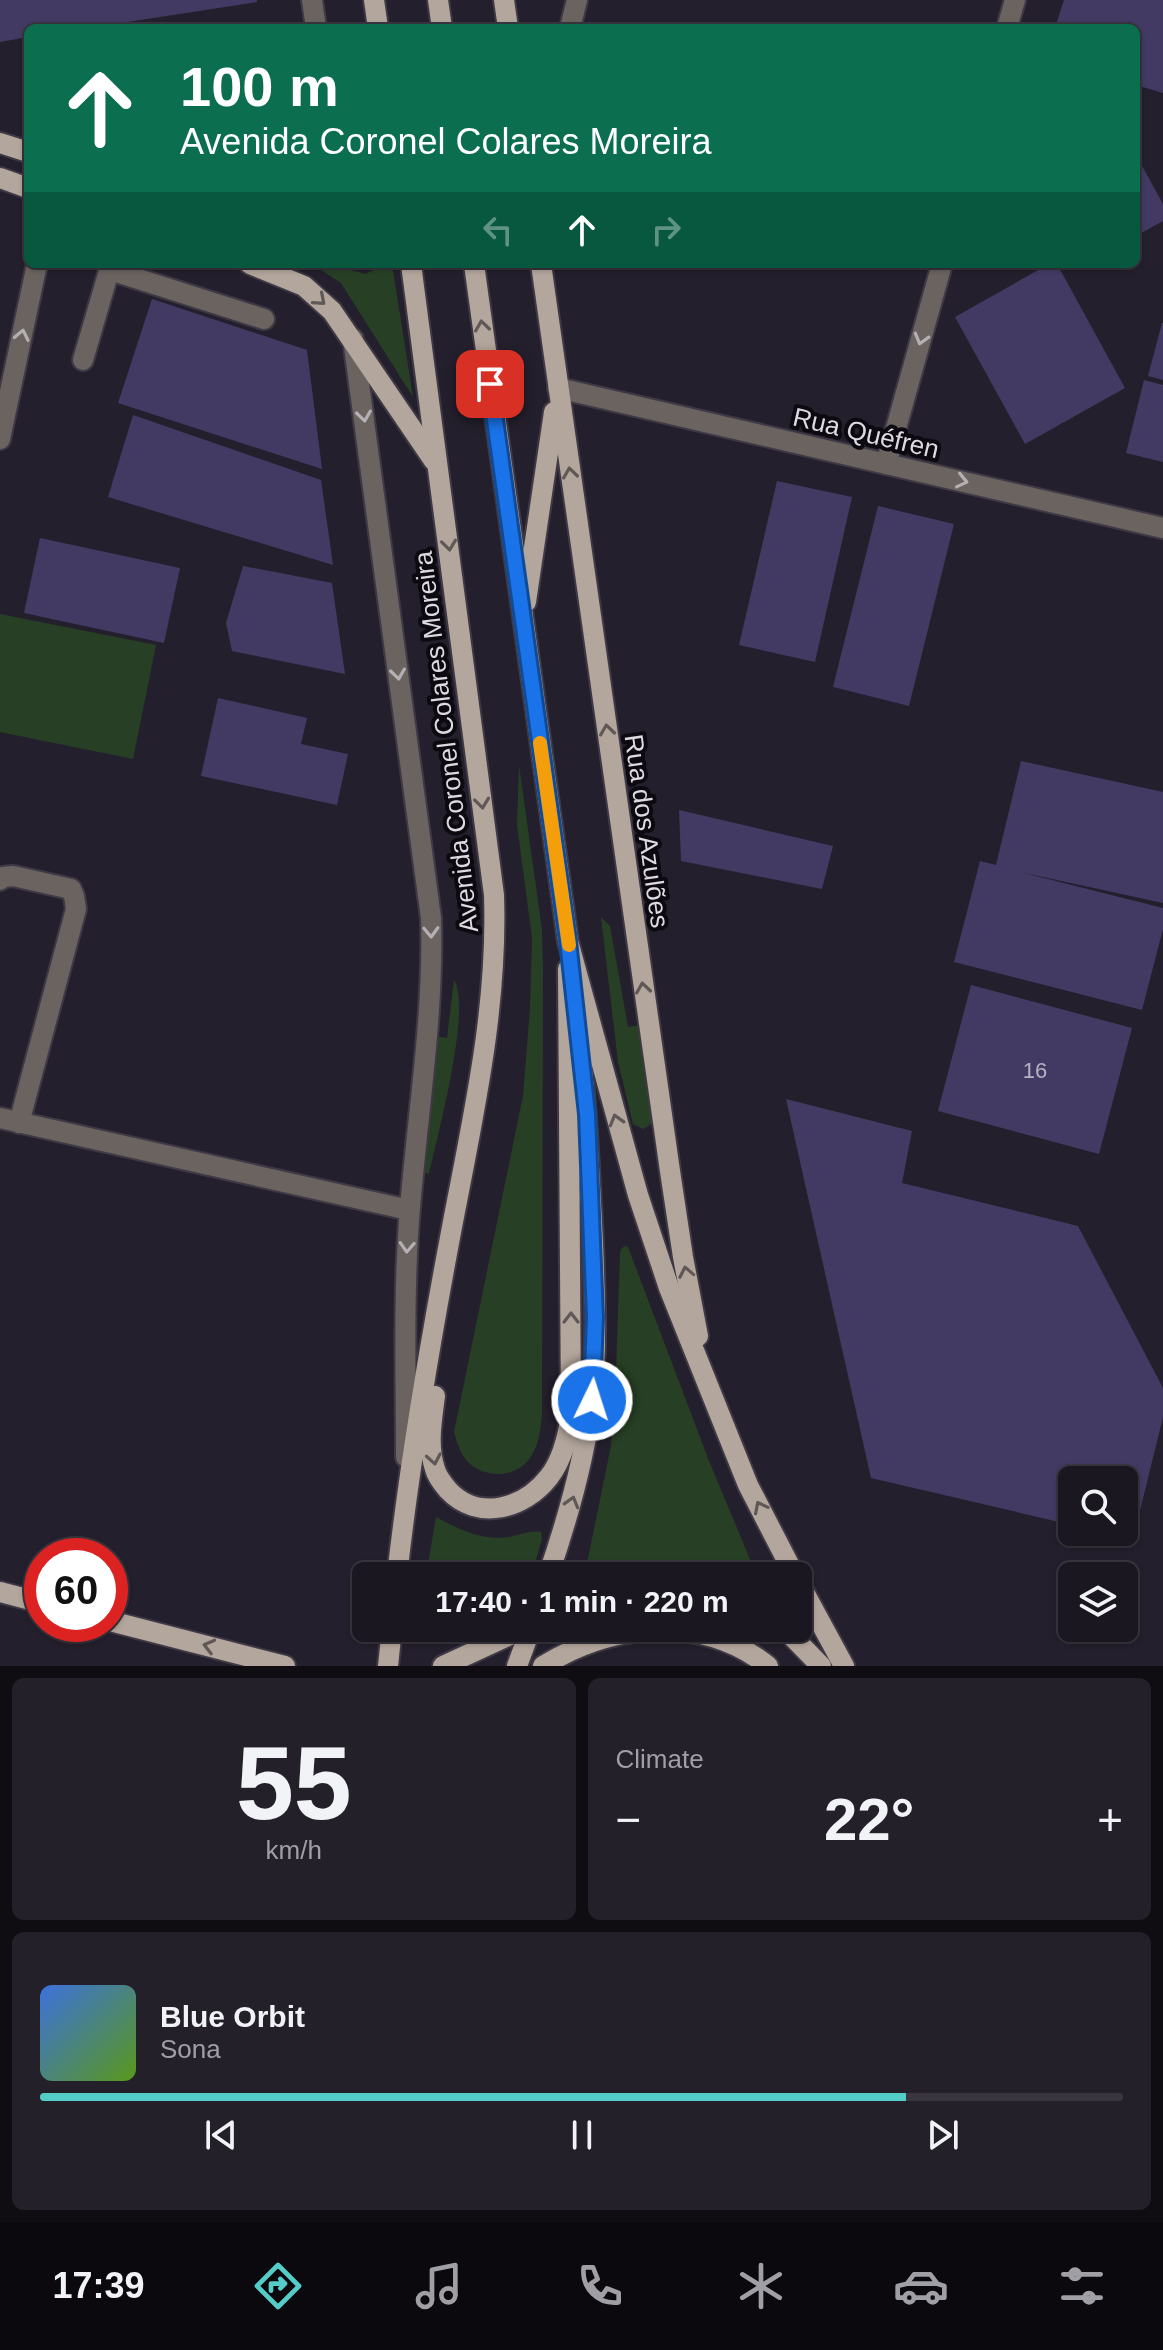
<!DOCTYPE html>
<meta charset="utf-8">
<style>
:root{--surface:#1b1721;--page:#24202a;--text:#f1f3f6;--muted:#a09fa5;--line:#39363f;--accent:#54cdc8}
body{margin:0;font-family:Arial,sans-serif;background:var(--page);color:var(--text);height:100vh;display:flex;flex-direction:column;font-size:30px;white-space:nowrap}
*{box-sizing:border-box;margin:0}
p{font-size:26px;color:var(--muted)}
.icon{flex:none;width:44px;height:44px;fill:none;stroke:currentColor;stroke-width:2;stroke-linecap:round;stroke-linejoin:round}
.map{position:relative;height:1666px;overflow:hidden}
.sheet{display:flex;flex-direction:column;gap:12px;padding:12px;background:#0f0d12;flex:1}
.sheet>*{flex:none}
.guide{position:absolute;left:24px;top:24px;width:1116px;height:244px;border-radius:12px;box-shadow:0 2px 6px #0004,0 0 0 2px var(--line);background:#0b6e4f;color:#fff;overflow:hidden}
.controls{position:absolute;left:1058px;top:1466px;display:grid;gap:16px}
.controls a{display:grid;place-items:center;width:80px;height:80px;border-radius:12px;background:var(--surface);box-shadow:0 2px 6px #0004,0 0 0 2px var(--line);font-size:40px}
.speed{position:absolute;left:24px;top:1538px;display:flex;gap:16px;font-size:40px;font-weight:700;text-align:center}
.speed>*{display:grid;place-content:center;width:104px;height:104px;border-radius:50%;background:var(--surface);box-shadow:0 2px 6px #0004,0 0 0 2px var(--line);line-height:1}
.speed .limit{border:12px solid #d22;background:#fff;color:#111}
.pin{position:absolute;display:grid;place-items:center;width:68px;height:68px;color:#fff;margin:-34px;border-radius:16px;box-shadow:0 4px 12px #0006}
.me{position:absolute;width:88px;margin:-44px;rotate:4deg;stroke-linejoin:round;filter:drop-shadow(0 0 6px #0008)}
.turn{display:flex;align-items:center;gap:28px;height:168px;padding:0 24px;font-size:36px}
.turn .icon{width:104px;height:104px;stroke-width:2.5}
.turn b{display:block;font-size:56px;line-height:68px}
.lanes{display:flex;align-items:center;height:76px;padding:0 24px;background:#0003;justify-content:center;gap:40px;direction:ltr}
.lanes .off{opacity:.35}
.big{font-size:60px;font-weight:700;line-height:1.1}
.sheet .tile{flex:1;display:flex;flex-direction:column;justify-content:center;gap:12px;min-width:0;padding:0 28px;border-radius:12px;background:var(--page)}
.sheet .dial{align-items:center;gap:0}
.dial b{font-size:104px;line-height:1}
.song{display:flex;align-items:center;gap:24px}
.cover{width:96px;height:96px;border-radius:12px;background:linear-gradient(135deg,hsl(220 70% 55%),hsl(90 70% 35%))}
.played{height:8px;border-radius:4px;background:linear-gradient(90deg,var(--accent) 80%,var(--line) 80%)}
.keys{display:flex;justify-content:space-around;direction:ltr}
.heat{display:flex;justify-content:space-between;align-items:center;font-size:44px;direction:ltr}
.sheet .tiles{flex:1;display:grid;gap:12px;grid-template-columns:1fr 1fr}
.tile:last-child{grid-column:span 2}
.trip{position:absolute;left:352px;top:1562px;width:460px;height:80px;border-radius:12px;background:var(--surface);box-shadow:0 2px 6px #0004,0 0 0 2px var(--line);font-weight:700;line-height:80px;text-align:center}
.dock{display:flex;height:128px;justify-content:space-around;align-items:center;background:#0b090d;color:var(--muted)}
.dock .icon{width:56px;height:56px}
.dock .selected{color:var(--accent)}
.dock b{font-size:36px;color:var(--text)}
.map>svg:first-child{display:block}
.green{fill:#274025}
.building{fill:#433a64}
.lines{fill:none;stroke-linecap:round;stroke-linejoin:round}
.minor-casing{stroke:#3e3945;stroke-width:24}
.major-casing{stroke:#3e3945;stroke-width:24}
.minor{stroke:#6a635f;stroke-width:20}
.major{stroke:#b3a69c;stroke-width:20}
.oneway{stroke:#605856}
.oneway2{stroke:#b5b0b4}
.route-casing{stroke:#114b97;stroke-width:20}
.route{stroke:#1a73e8;stroke-width:14}
.slow{stroke:#f59e0b;stroke-width:14}
.labels{text-anchor:middle;stroke-width:8;stroke-linejoin:round;paint-order:stroke}
.number-label{font-size:22px;fill:#b6b2c2}
.street-label{font-size:26px;fill:#dddae2;stroke:#0c0a10}
</style>
<div class="map">
<svg width="1163" height="1666" viewBox="0 0 1163 1666">
<rect width="100%" height="100%" fill="#241f2c"/>
<g class="green">
<path d="M312,264H332L365,274L387,264H392L413,397L341,283Z"/>
<path d="M0,614L156,645L133,759L0,732Z"/>
<path d="M519,765L542,930L543,971L542,1412C541,1427 540,1441 532,1455C519,1478 485,1480 467,1461C460,1453 457,1442 454,1432L523,1096L530,1008L532,938L517,825Z"/>
<path d="M601,917L610,926L628,1027L640,1025L656,1116L653,1123L643,1129L633,1124L618,1062Z"/>
<path d="M454,980C472,1008 437,1138 429,1174L423,1172L435,1036L447,1038Z"/>
<path d="M625,1246L628,1247L709,1461L757,1576C732,1576 709,1566 684,1563C654,1560 627,1568 598,1574H591L586,1568L611,1446L616,1372L620,1253L621,1249Z"/>
<path d="M436,1517C460,1530 482,1541 509,1537C520,1535 530,1530 541,1532L542,1539L531,1576H426Z"/>
</g>
<g class="building">
<path d="M0,0H257V2L88,28H28V37L0,42Z"/>
<path d="M1064,0H1163V93L1136,85V28H1055Z"/>
<path d="M1136,155L1163,204V221L1136,236Z"/>
<path d="M1049,264H1057L1125,388L1025,444L955,317Z"/>
<path d="M152,299L307,350L322,469L118,403Z"/>
<path d="M1162,323H1163V380L1148,376Z"/>
<path d="M1144,380L1163,385V462L1126,453Z"/>
<path d="M133,415L321,480L333,565L108,497Z"/>
<path d="M777,481L852,497L815,662L739,645Z"/>
<path d="M878,506L954,524L909,706L833,687Z"/>
<path d="M40,538L180,568L164,643L24,613Z"/>
<path d="M243,566L332,583L345,674L232,651L226,623Z"/>
<path d="M218,698L307,718L301,744L348,754L337,805L201,776Z"/>
<path d="M1021,761L1163,792V903L1020,872L1163,908V929L1142,1010L954,962L980,861L996,865Z"/>
<path d="M679,810L833,846L822,889L681,861Z"/>
<path d="M971,985L1132,1028L1099,1154L938,1111Z"/>
<path d="M786,1099L912,1131L902,1183L1078,1226L1163,1388V1417L1133,1539L1109,1533L1124,1532V1480H1072V1525L871,1478Z"/>
</g>
<g class="lines">
<defs>
<g id="minor">
<path d="M312,0L316,28"/>
<path d="M570,28L577,0"/>
<path d="M1007,28L1015,0"/>
<path d="M110,270L264,319"/>
<path d="M353,339L431,918C434,1014 418,1111 410,1208C403,1290 406,1374 406,1457"/>
<path d="M83,360L111,264"/>
<path d="M558,388L1163,528"/>
<path d="M0,439L37,264"/>
<path d="M886,464L942,264"/>
<path d="M0,880L3,877L13,876L71,889L74,896L76,909L19,1123"/>
<path d="M0,1118L409,1210"/>
</g>
<g id="major">
<path d="M374,0L378,28"/>
<path d="M438,0L442,28"/>
<path d="M504,0L508,28"/>
<path d="M0,143L28,152"/>
<path d="M0,178L28,188"/>
<path d="M250,264L304,286L332,311L434,461"/>
<path d="M474,264L568,941L638,1195L669,1288L748,1485L795,1576"/>
<path d="M541,264L670,1171L683,1257L698,1336"/>
<path d="M526,602L554,412"/>
<path d="M435,1396C432,1419 427,1446 435,1469C437,1477 443,1484 448,1490C478,1522 524,1509 549,1477C563,1459 568,1436 571,1414L568,969"/>
<path d="M397,1576C410,1459 430,1343 452,1227C473,1117 498,1008 494,895L411,264"/>
<path d="M548,1576C568,1518 585,1459 592,1398C597,1347 595,1296 593,1244C590,1179 587,1114 580,1049"/>
<path d="M798,1581L844,1666"/>
<path d="M0,1592L42,1603"/>
<path d="M110,1621L285,1666"/>
<path d="M784,1628L821,1666"/>
<path d="M388,1666L392,1628"/>
<path d="M443,1666L525,1628"/>
<path d="M517,1666L531,1628"/>
<path d="M543,1666C610,1624 702,1613 768,1666"/>
</g>
</defs>
<use href="#minor" class="minor-casing"/>
<use href="#major" class="major-casing"/>
<use href="#minor" class="minor"/>
<use href="#major" class="major"/>
</g>
<defs><path id="oneway-chevron" d="M-2-3.5L2.5 0L-2 3.5" fill="none" stroke-width="1.6" stroke-linecap="round" stroke-linejoin="round" transform="scale(2)"/></defs>
<g class="oneway">
<use href="#oneway-chevron" transform="translate(320 300) rotate(41)"/>
<use href="#oneway-chevron" transform="translate(482 326) rotate(-98)"/>
<use href="#oneway-chevron" transform="translate(570 473) rotate(-98)"/>
<use href="#oneway-chevron" transform="translate(449 545) rotate(83)"/>
<use href="#oneway-chevron" transform="translate(607 730) rotate(-98)"/>
<use href="#oneway-chevron" transform="translate(482 803) rotate(83)"/>
<use href="#oneway-chevron" transform="translate(643 988) rotate(-98)"/>
<use href="#oneway-chevron" transform="translate(616 1120) rotate(-106)"/>
<use href="#oneway-chevron" transform="translate(686 1272) rotate(-101)"/>
<use href="#oneway-chevron" transform="translate(571 1318) rotate(-90)"/>
<use href="#oneway-chevron" transform="translate(434 1459) rotate(80)"/>
<use href="#oneway-chevron" transform="translate(572 1502) rotate(-74)"/>
<use href="#oneway-chevron" transform="translate(760 1507) rotate(-117)"/>
<use href="#oneway-chevron" transform="translate(209 1646) rotate(-166)"/>
</g>
<g class="oneway2">
<use href="#oneway-chevron" transform="translate(22 335) rotate(-78)"/>
<use href="#oneway-chevron" transform="translate(921 339) rotate(106)"/>
<use href="#oneway-chevron" transform="translate(364 416) rotate(82)"/>
<use href="#oneway-chevron" transform="translate(962 481) rotate(13)"/>
<use href="#oneway-chevron" transform="translate(398 674) rotate(82)"/>
<use href="#oneway-chevron" transform="translate(431 932) rotate(88)"/>
<use href="#oneway-chevron" transform="translate(407 1247) rotate(93)"/>
</g>
<g class="lines">
<defs>
<path id="route" d="M490,384L568,941L587,1114L595,1317L592,1400"/>
</defs>
<use href="#route" class="route-casing"/>
<use href="#route" class="route"/>
<path class="slow" d="M540,743L569,945"/>
</g>
<g class="labels">
<g class="number-label">
<text x="1035" y="1078">16</text>
</g>
<g class="street-label">
<text transform="translate(866 433) rotate(13)" y="9">Rua Quéfren</text>
<text transform="translate(446 742) rotate(-97)" y="9">Avenida Coronel Colares Moreira</text>
<text transform="translate(647 831) rotate(82)" y="9">Rua dos Azulões</text>
</g>
</g>
</svg>
<div class="controls">
<a><svg class="icon" aria-label="search" viewBox="0 0 24 24"><circle cx="10" cy="10" r="6"/><path d="M15 15l6 6"/></svg></a>
<a><svg class="icon" aria-label="layers" viewBox="0 0 24 24"><path d="M12 4l9 5-9 5-9-5zM3 14l9 5 9-5"/></svg></a>
</div>
<div class="speed"><div class="limit">60</div></div>
<div class="pin" style="left:490px;top:384px;background:#d93025"><svg class="icon" aria-label="arrive" viewBox="0 0 24 24"><path d="M6 21V4h12l-3 4 3 4H6"/></svg></div>
<svg class="me" style="left:592px;top:1400px" viewBox="-20 -20 40 40"><circle r="17" fill="#1a73e8" stroke="#fff" stroke-width="3"/><path d="M0-11L8 9 0 5-8 9z" fill="#fff"/></svg>
<div class="trip">17:40 · 1 min · 220 m</div>
<div class="guide">
<div class="turn"><svg class="icon" aria-label="ahead" viewBox="0 0 24 24"><path d="M12 20V5M6 11l6-6 6 6"/></svg><div><b>100 m</b>Avenida Coronel Colares Moreira</div></div>
<div class="lanes"><svg class="icon off" aria-label="left" viewBox="0 0 24 24"><path d="M17 20v-9H6M10 6l-5 5 5 5"/></svg><svg class="icon" aria-label="ahead" viewBox="0 0 24 24"><path d="M12 20V5M6 11l6-6 6 6"/></svg><svg class="icon off" aria-label="right" viewBox="0 0 24 24"><path d="M7 20v-9h11M14 6l5 5-5 5"/></svg></div>
</div>
</div>
<section class="sheet">
<div class="tiles">
<div class="tile dial"><b>55</b><p>km/h</p></div>
<div class="tile"><p>Climate</p>
<div class="heat"><a>−</a><b class="big">22°</b><a>+</a></div>
</div>
<div class="tile">
<div class="song"><i class="cover"></i><div><b>Blue Orbit</b><p>Sona</p></div></div>
<div class="played"></div>
<div class="keys"><svg class="icon" aria-label="previous" viewBox="0 0 24 24"><path d="M18 5L8 12l10 7zM5 5v14"/></svg><svg class="icon" aria-label="pause" viewBox="0 0 24 24"><path d="M8 5v14M16 5v14"/></svg><svg class="icon" aria-label="next" viewBox="0 0 24 24"><path d="M6 5l10 7-10 7zM19 5v14"/></svg></div>
</div>
</div>
</section>
<nav class="dock">
<b>17:39</b>
<svg class="icon selected" aria-label="directions" viewBox="0 0 24 24"><path d="M12 3l9 9-9 9-9-9zM9 14v-3h6M13 9l2 2-2 2"/></svg>
<svg class="icon" aria-label="music" viewBox="0 0 24 24"><path d="M9 18V5l10-2v13"/><circle cx="6" cy="18" r="3"/><circle cx="16" cy="16" r="3"/></svg>
<svg class="icon" aria-label="phone" viewBox="0 0 24 24"><path d="M5 4h4l2 5-3 2q2 4 5 5l2-3 5 2v4C11 20 4 13 5 4z"/></svg>
<svg class="icon" aria-label="climate" viewBox="0 0 24 24"><path d="M12 3v18M4 7l16 10M4 17L20 7"/></svg>
<svg class="icon" aria-label="car" viewBox="0 0 24 24"><path d="M5 17H2v-5l4-1 3-4h7l3 4 3 1v5h-3M9 17h6M6 11h13"/><circle cx="7" cy="17" r="2"/><circle cx="17" cy="17" r="2"/></svg>
<svg class="icon" aria-label="filters" viewBox="0 0 24 24"><path d="M4 7h16M4 17h16"/><circle cx="9" cy="7" r="2"/><circle cx="15" cy="17" r="2"/></svg>
</nav>
